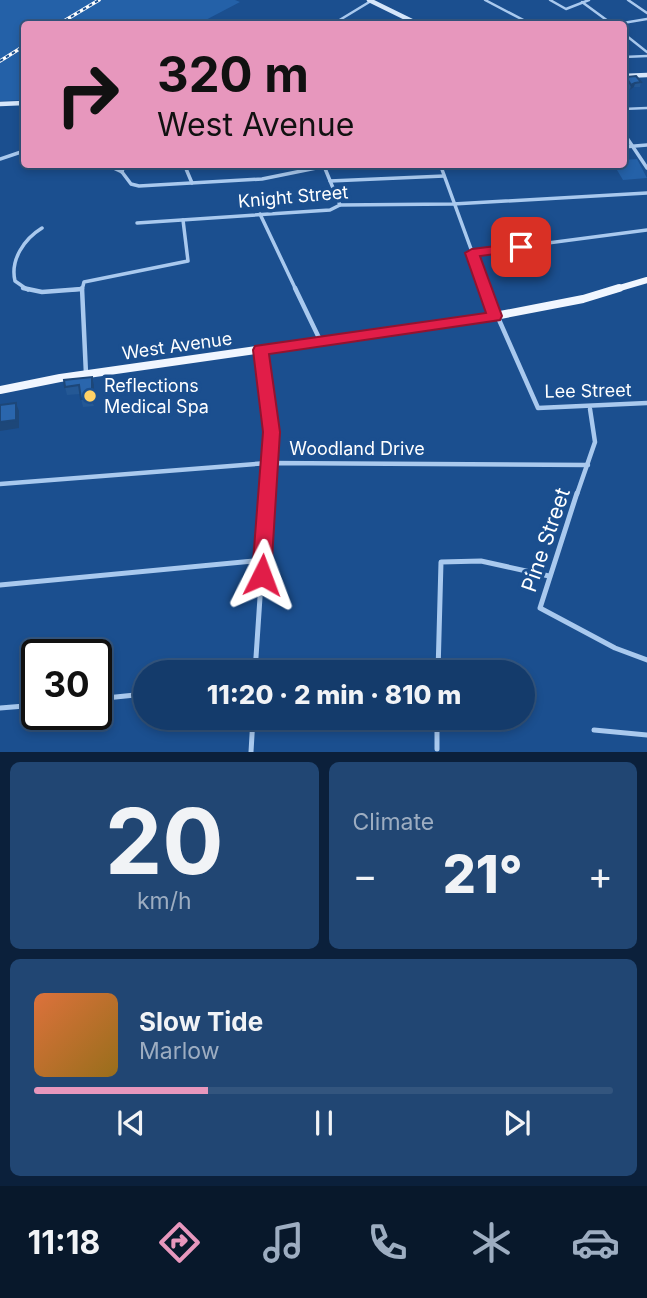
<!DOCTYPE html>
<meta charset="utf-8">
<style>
:root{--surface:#143b6b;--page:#214673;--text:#f1f3f6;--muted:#9dadc1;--line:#33557e;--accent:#e797bd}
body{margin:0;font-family:Inter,sans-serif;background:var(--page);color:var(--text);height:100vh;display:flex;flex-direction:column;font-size:26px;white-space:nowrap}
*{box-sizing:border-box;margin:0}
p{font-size:23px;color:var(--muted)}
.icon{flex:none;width:38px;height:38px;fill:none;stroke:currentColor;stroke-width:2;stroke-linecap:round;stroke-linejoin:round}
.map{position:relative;height:752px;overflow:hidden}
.sheet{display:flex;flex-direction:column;gap:10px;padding:10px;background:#0b203b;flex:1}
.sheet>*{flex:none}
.top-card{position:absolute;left:21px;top:21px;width:606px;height:147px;border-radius:7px;box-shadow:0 4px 10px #0003,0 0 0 2px var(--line);background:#e797bd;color:#111;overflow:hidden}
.speed{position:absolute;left:21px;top:639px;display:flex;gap:14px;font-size:35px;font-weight:700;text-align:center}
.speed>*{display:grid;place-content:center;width:91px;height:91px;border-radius:50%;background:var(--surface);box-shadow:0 4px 10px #0003,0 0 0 2px var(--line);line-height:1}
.speed .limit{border:4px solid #111;border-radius:10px;background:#fff;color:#111}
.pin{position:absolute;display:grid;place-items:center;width:60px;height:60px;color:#fff;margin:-30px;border-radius:14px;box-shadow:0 4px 10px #0006}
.me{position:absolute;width:77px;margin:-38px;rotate:3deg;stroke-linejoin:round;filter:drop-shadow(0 0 5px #0008)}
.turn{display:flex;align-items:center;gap:24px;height:147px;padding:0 21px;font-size:32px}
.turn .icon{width:91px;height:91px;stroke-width:2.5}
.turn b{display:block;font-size:49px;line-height:60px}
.big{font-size:52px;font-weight:800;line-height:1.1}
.sheet .card{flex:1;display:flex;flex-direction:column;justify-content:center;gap:10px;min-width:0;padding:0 24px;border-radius:10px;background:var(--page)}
.sheet .dial{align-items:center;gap:0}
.dial b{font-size:91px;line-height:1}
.song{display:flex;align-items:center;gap:21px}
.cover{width:84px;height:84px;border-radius:10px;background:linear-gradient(135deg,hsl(20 70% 55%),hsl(40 70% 35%))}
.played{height:7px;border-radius:4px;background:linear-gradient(90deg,var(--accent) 30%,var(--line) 30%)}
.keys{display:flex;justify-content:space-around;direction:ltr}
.heat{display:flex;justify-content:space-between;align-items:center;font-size:38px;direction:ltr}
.sheet .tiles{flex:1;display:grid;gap:10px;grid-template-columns:1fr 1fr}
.card:last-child{grid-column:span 2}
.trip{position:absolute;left:133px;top:660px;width:402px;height:70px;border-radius:35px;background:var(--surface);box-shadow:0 4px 10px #0003,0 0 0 2px var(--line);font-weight:800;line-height:70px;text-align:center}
.tab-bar{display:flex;height:112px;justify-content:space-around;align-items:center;background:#08182b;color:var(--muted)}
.tab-bar .icon{width:49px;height:49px}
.tab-bar .on{color:var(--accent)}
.tab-bar b{font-size:32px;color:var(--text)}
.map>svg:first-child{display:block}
.green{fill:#2461a8}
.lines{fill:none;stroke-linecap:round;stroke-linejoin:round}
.street-far3{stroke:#a9c9ee;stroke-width:2.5}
.street-far2{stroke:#a9c9ee;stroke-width:3.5}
.street-far1{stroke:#a9c9ee;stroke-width:4.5}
.street{stroke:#a9c9ee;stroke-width:5}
.secondary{stroke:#d6e6fa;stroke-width:4.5}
.primary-far1{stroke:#f0f6ff;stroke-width:6}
.primary{stroke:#f0f6ff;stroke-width:8}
.rail-casing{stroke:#fff;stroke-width:3.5}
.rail{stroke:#1b4f8f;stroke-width:2;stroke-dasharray:3.5;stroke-linecap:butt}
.wall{fill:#245895}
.shaded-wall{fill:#1d4779}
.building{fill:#2a66ad;stroke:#1d4779;stroke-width:2}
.route{fill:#e11d48;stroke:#92132f;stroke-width:2}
.poi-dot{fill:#ffd166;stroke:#1b4f8f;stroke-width:2.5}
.labels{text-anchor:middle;stroke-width:7;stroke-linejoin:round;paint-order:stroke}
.street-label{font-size:18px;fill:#fff;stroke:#1b4f8f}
.poi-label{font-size:18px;fill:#fff;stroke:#1b4f8f;text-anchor:start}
.near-street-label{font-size:21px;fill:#fff;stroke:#1b4f8f}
</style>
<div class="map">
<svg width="647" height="752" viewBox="0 0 647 752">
<rect width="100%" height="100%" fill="#1b4f8f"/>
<g class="green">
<path d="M0,0H235L240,2L198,24H24V100L0,101Z"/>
<path d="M637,159L647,178L623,180L614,165L623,164V160Z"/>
</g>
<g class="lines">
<g class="street-far3">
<path d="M485,0L531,24"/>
<path d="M550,0L566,9L589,0"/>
<path d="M628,0L647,13"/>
<path d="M582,2L612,24"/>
<path d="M244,22L254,24"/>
<path d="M333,24L371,1"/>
<path d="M617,24L647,19"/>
<path d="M623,33L647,52"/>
<path d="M623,57L647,56"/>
<path d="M623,109L647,108"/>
</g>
<g class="street-far2">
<path d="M623,132L647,168"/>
<path d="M623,147L647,145"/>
<path d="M0,159L24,151"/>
<path d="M105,164L122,172"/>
<path d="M184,164L192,183"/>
<path d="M440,164L486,290"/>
<path d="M324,166L340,205"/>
<path d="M122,172L131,184L139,186L262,179L336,164"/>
<path d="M122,172L124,164"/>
<path d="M330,181L444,176"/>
<path d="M260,214L296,290"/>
<path d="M137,223L330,210L340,205L453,204L647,193"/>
<path d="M472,253L647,230"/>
<path d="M28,290L15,281C10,260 24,239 42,228"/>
<path d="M70,290L82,289"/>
<path d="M82,290L84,282L188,261L183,220"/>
</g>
<g class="street-far1">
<path d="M23,288L42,292L82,289"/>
<path d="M82,288L86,374"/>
<path d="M295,288L320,340"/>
<path d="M485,288L538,408L647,403"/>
<path d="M261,350L271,432L267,494"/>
<path d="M0,484L268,463L588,465"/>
<path d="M577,494L595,442L590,409"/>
</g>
<g class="street">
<path d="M577,493L540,608L615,648L647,660"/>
<path d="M0,585L263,560"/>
<path d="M255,672L267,493"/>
<path d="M438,672L441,562L481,561L549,576"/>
<path d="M96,699L145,694"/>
<path d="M0,708L37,705"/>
<path d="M437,718V749"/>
<path d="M594,730L647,735"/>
<path d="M251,752L253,718"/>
</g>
<g class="secondary">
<path d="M369,0L418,24"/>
<path d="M623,76L647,75"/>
<path d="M0,104L24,103"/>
</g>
<path class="primary-far1" d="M613,290L647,280"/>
<path class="primary" d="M0,390L60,378L495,316L583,299L619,288"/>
<defs>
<g id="rail">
<path d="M59,24L99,0"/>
<path d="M0,61L24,46"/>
</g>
</defs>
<use href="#rail" class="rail-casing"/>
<use href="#rail" class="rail"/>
</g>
<g class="wall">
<path d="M626,77L641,82L640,87H634L630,90L625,82Z"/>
<path d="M64,380L94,385V406L83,407L80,394L67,395L65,387Z"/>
</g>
<g class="shaded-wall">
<path d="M635,83L634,87L630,90L631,85Z"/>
<path d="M92,377L94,385V406L92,397Z"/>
<path d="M16,403L19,411V428L0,431V422Z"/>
</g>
<g class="building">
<path d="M636,76L641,82L635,83L631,85L626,77Z"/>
<path d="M92,377V397L81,399L79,385L65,387L64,380Z"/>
<path d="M16,403V420L0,422V405Z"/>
</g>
<path class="route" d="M521,243L528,247L526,250L480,256L502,316L500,320L269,354L280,432L271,575L269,581H255L252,575L263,432L253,350L255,346L486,313L465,253L472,249Z"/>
<circle class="poi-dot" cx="90" cy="396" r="7"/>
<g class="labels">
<g class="street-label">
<text transform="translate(293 197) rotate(-5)" y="6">Knight Street</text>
<text transform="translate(177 346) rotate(-8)" y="6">West Avenue</text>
<text transform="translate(588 391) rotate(-1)" y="6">Lee Street</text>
<text x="357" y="455">Woodland Drive</text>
</g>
<g class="poi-label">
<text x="104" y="392">Reflections<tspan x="104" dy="21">Medical Spa</tspan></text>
</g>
<g class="near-street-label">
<text transform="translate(546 540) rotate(-71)" y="7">Pine Street</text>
</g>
</g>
</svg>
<div class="speed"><div class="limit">30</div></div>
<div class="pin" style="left:521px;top:247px;background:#d93025"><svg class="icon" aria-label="arrive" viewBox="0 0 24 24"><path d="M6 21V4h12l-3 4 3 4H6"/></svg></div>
<svg class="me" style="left:262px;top:575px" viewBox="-20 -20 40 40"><path d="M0-17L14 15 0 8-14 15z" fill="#e11d48" stroke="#fff" stroke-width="4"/></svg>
<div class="trip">11:20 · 2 min · 810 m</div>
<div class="top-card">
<div class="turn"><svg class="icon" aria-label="right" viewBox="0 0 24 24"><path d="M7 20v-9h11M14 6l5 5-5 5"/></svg><div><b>320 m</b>West Avenue</div></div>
</div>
</div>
<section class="sheet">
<div class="tiles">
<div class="card dial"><b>20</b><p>km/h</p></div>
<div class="card"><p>Climate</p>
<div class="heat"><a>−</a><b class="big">21°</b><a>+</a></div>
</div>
<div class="card">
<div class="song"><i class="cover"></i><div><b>Slow Tide</b><p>Marlow</p></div></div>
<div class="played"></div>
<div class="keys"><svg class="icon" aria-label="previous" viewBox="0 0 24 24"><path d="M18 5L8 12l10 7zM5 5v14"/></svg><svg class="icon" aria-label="pause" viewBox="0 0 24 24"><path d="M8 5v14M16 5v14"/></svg><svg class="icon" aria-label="next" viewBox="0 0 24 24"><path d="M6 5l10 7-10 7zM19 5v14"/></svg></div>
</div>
</div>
</section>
<nav class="tab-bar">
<b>11:18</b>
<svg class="icon on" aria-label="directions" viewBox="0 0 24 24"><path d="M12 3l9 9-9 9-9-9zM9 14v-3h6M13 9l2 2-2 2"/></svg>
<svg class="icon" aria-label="music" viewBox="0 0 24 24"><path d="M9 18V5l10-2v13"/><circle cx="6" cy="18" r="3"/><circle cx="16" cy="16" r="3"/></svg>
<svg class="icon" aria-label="phone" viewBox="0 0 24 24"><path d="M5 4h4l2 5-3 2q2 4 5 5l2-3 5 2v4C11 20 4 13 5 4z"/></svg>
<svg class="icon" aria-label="climate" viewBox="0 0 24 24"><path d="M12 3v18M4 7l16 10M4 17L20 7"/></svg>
<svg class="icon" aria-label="car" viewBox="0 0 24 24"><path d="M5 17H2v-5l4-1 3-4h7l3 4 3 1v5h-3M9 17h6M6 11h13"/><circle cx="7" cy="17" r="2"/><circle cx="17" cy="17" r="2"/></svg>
</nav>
